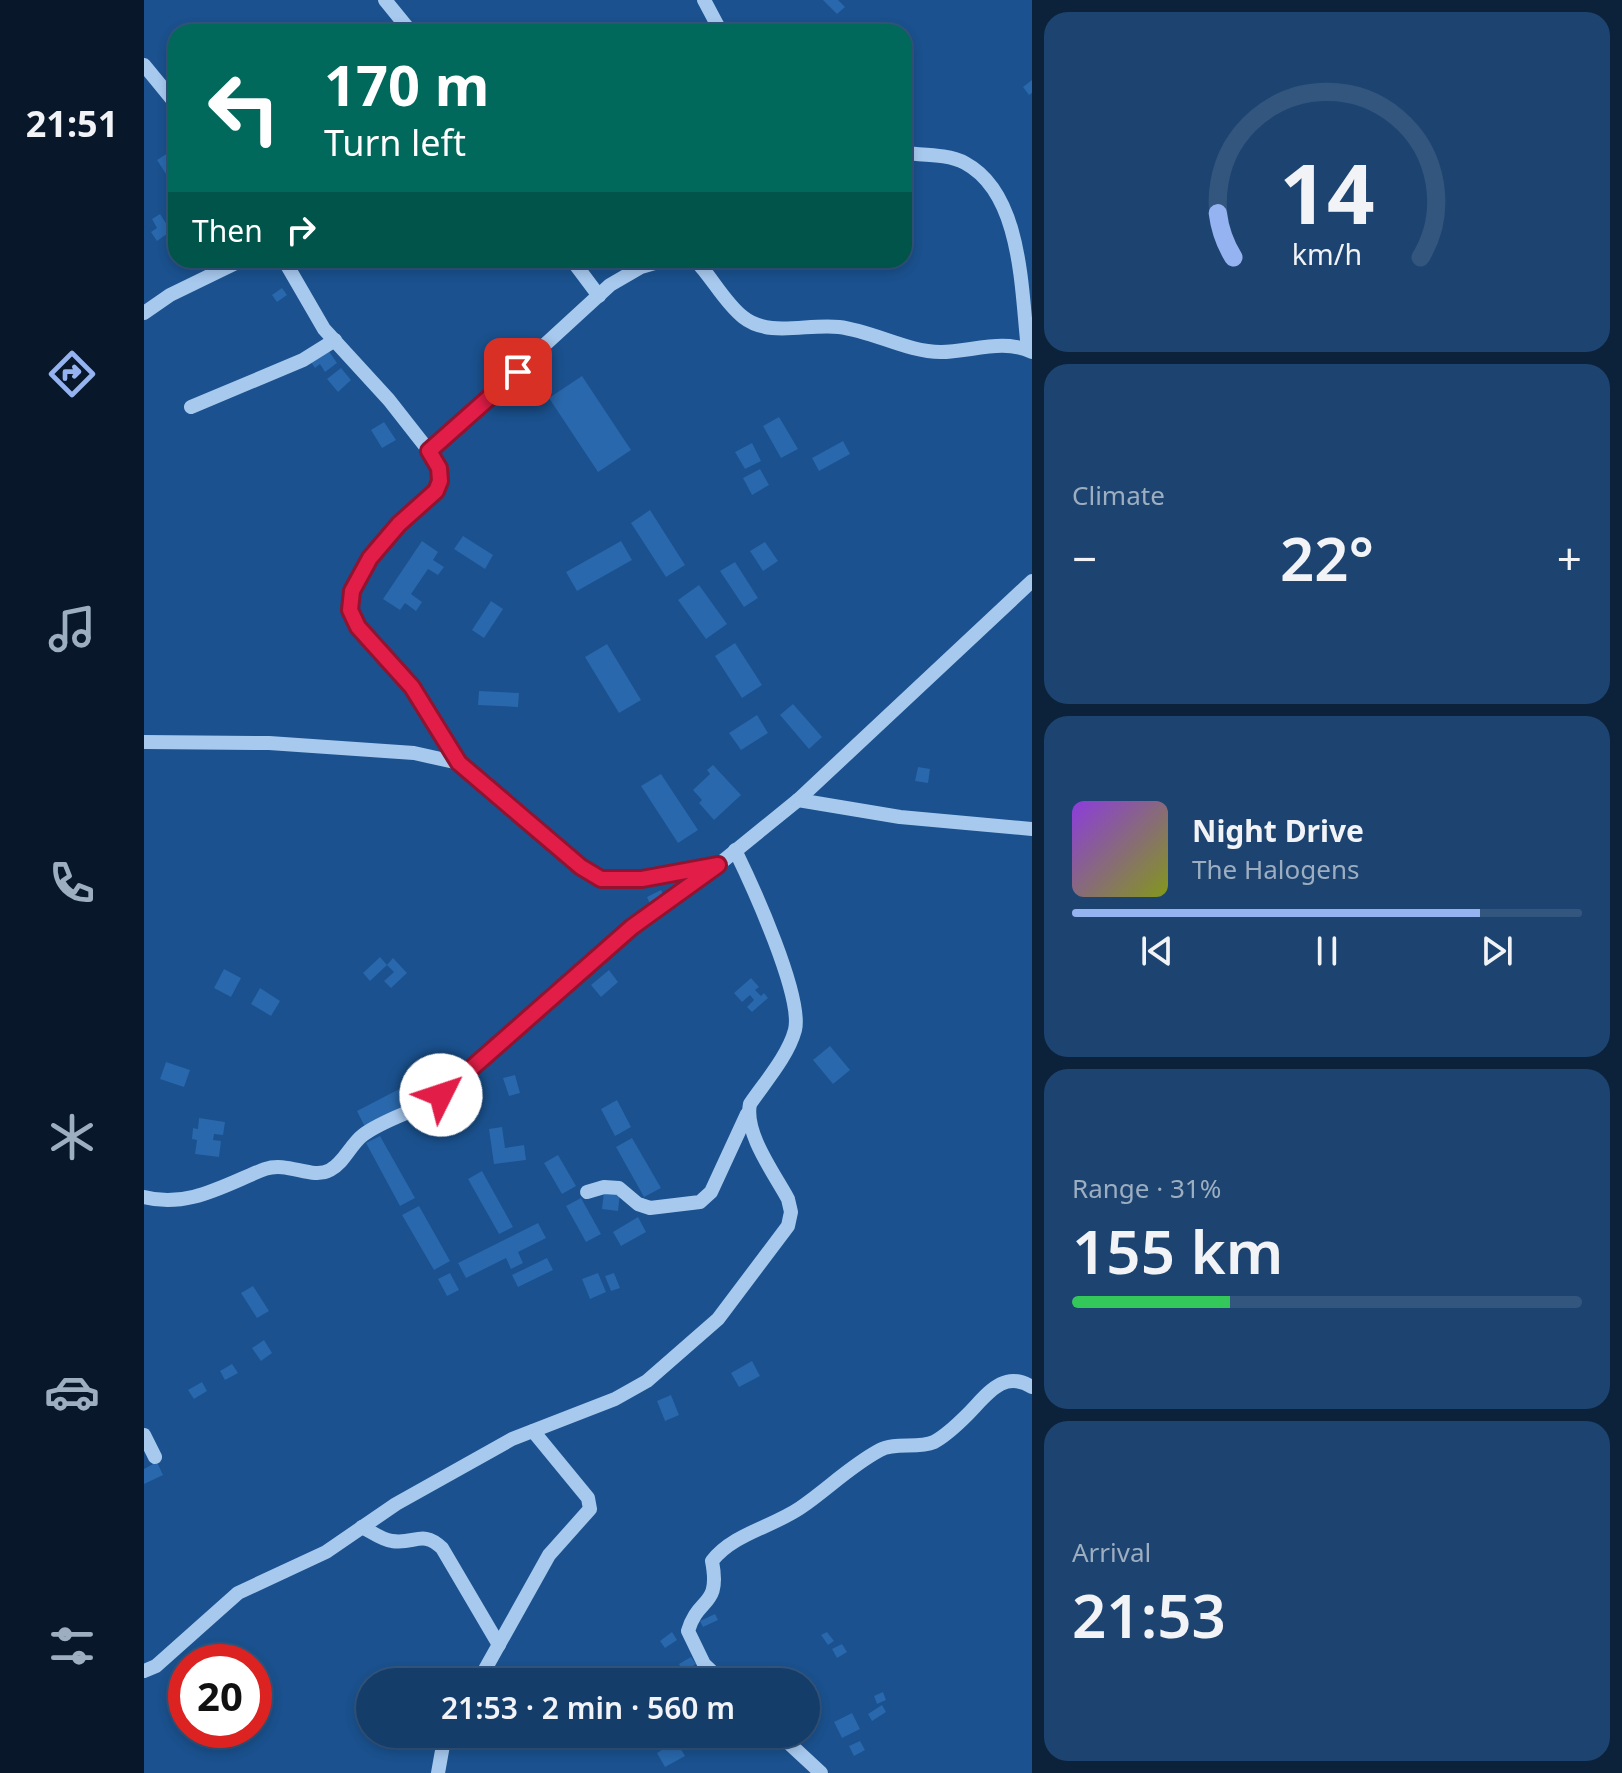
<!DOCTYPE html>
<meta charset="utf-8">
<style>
:root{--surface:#143d6a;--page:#1d4470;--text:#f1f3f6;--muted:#9daec1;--line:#33567e;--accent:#95b2f1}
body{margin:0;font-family:"Noto Sans",sans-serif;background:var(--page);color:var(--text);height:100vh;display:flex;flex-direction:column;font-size:30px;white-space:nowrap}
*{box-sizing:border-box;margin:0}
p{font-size:26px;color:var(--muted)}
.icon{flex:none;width:44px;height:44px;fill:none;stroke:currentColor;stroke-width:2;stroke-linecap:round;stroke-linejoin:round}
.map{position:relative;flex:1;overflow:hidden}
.panel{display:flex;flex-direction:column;gap:12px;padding:12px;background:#0b223a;width:590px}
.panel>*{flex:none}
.banner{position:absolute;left:24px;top:24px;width:744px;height:244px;border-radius:24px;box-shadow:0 4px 12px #0003,0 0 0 2px var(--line);background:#00695c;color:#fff;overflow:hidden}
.speed{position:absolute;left:24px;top:1644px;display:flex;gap:16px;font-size:40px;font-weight:700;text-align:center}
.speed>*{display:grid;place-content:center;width:104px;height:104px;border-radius:50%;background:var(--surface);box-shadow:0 4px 12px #0003,0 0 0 2px var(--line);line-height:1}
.speed .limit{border:12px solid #d22;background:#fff;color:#111}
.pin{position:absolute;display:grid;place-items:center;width:68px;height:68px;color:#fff;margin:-34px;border-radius:16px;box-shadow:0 4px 12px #0006}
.me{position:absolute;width:88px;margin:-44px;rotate:49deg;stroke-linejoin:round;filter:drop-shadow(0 0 6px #0008)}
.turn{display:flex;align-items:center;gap:28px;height:168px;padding:0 24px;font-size:36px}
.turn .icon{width:104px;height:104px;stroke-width:2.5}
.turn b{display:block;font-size:56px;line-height:68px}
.then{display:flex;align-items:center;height:76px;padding:0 24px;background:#0003;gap:16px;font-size:30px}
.big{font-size:60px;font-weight:600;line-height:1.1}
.panel .card{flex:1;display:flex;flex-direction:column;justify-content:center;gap:12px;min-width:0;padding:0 28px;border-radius:24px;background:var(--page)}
.panel .dial{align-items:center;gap:0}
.dial svg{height:208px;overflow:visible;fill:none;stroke:var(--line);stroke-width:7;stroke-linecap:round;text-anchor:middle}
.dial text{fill:var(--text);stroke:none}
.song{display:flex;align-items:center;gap:24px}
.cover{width:96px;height:96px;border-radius:12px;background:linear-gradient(135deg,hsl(270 70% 55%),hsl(70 70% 35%))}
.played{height:8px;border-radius:4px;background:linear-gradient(90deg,var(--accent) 80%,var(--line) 80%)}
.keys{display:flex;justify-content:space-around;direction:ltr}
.heat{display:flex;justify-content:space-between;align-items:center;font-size:44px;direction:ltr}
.charge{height:12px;border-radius:6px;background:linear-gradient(90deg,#34c759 31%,var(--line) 0)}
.trip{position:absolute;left:212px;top:1668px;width:464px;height:80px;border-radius:40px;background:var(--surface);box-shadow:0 4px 12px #0003,0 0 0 2px var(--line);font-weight:600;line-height:80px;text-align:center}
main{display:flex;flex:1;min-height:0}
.menu{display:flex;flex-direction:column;width:144px;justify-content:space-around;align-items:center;background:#08182a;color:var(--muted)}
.menu .icon{width:56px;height:56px}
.menu .active{color:var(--accent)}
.menu b{font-size:36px;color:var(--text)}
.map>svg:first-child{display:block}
.building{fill:#2968ac}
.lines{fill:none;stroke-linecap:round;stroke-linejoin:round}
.minor{stroke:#a7c9ee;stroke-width:14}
.route-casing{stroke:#92132f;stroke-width:20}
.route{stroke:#e11d48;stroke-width:14}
</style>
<main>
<nav class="menu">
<b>21:51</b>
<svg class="icon active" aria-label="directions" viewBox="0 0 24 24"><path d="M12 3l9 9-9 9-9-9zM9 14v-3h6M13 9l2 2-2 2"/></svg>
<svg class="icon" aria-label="music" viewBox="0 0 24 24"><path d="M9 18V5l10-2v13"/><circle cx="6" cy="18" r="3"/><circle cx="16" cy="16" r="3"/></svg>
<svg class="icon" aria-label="phone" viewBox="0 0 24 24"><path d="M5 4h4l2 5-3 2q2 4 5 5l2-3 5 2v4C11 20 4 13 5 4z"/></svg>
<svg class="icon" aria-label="climate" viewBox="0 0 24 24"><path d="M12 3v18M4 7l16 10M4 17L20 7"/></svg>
<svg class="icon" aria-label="car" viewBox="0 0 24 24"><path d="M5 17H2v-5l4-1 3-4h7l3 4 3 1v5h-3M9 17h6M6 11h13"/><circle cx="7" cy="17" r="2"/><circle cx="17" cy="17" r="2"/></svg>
<svg class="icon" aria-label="filters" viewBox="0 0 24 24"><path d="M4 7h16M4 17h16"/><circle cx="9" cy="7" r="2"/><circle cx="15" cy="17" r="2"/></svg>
</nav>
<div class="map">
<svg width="888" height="1773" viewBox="0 0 888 1773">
<rect width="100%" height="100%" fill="#1a518e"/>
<g class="building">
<path d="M679,0H694L701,7L693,14Z"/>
<path d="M888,80V93L885,95L879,87Z"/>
<path d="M27,151L32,158V167L22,174L13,160Z"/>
<path d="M16,214L27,231L13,241L7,232L13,228L8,219Z"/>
<path d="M138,288L143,295L133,302L128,295Z"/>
<path d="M184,350L193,363L181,372L176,364L171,368L167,362Z"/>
<path d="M197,368L207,380L194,392L183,379Z"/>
<path d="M438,376L487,450L454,472L405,398Z"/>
<path d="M635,417L654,449L637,458L619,426Z"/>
<path d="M240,422L252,440L238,448L227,430Z"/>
<path d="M699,441L706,454L675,471L668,458Z"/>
<path d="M608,443L617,461L601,469L591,452Z"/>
<path d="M616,469L625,485L608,495L599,478Z"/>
<path d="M506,510L541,565L522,577L487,523Z"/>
<path d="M319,536L349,555L341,569L310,549Z"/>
<path d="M278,541L294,552L289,560L300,567L294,575L284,569L267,594L278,602L272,611L261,603L256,610L239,599Z"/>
<path d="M477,541L488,560L433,591L422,572Z"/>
<path d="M621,542L634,561L619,571L606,551Z"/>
<path d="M591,562L614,598L600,607L576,571Z"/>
<path d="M555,585L583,624L562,639L534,600Z"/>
<path d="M347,601L359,609L340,638L328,630Z"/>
<path d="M591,643L618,685L598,698L571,656Z"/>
<path d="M463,644L497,700L475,713L441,657Z"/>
<path d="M335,691L375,693L374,707L334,705Z"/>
<path d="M649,704L678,737L665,749L636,715Z"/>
<path d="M613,715L624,733L597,750L585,733Z"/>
<path d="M569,765L597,795L570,820L555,803L558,800L549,790L566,774L563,770Z"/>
<path d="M774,767L786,769L784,783L771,781Z"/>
<path d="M517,774L554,830L534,843L497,786Z"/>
<path d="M517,890L521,898L507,906L503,897Z"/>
<path d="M236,957L243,965L226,981L219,973Z"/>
<path d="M249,958L263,973L247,988L240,981L250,972L243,965Z"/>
<path d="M80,969L97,978L87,997L70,988Z"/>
<path d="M465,970L474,982L457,997L447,985Z"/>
<path d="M607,978L615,987L611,990L617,996L620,993L624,998L608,1012L603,1007L610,1000L606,995L598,1002L590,993Z"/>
<path d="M116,988L136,1001L127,1016L107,1004Z"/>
<path d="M686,1046L706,1070L689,1084L669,1060Z"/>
<path d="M22,1062L46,1070L40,1087L16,1079Z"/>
<path d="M286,1073L295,1091L222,1129L213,1111Z"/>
<path d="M371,1075L376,1093L365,1096L359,1078Z"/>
<path d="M473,1100L487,1127L471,1136L457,1109Z"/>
<path d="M55,1118L81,1122L79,1135L70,1134L69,1140L77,1141L75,1157L51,1154L53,1140L48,1139L49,1128L54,1129Z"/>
<path d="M358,1127L361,1148L380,1145L382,1160L350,1164L345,1129Z"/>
<path d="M236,1136L271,1198L256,1206L222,1143Z"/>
<path d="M488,1138L517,1188L500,1197L472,1147Z"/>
<path d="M414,1155L432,1186L418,1194L400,1163Z"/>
<path d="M338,1171L369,1227L355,1234L324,1179Z"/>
<path d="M460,1191L476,1193L474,1211L458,1209Z"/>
<path d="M437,1198L457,1234L442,1242L422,1206Z"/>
<path d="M275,1206L306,1261L290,1270L258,1215Z"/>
<path d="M494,1217L502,1232L477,1246L469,1232Z"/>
<path d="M394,1223L402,1238L374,1252L379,1263L367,1269L362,1258L322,1278L314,1263Z"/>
<path d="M403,1258L409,1270L374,1287L368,1275Z"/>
<path d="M306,1273L315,1290L303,1296L294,1279Z"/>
<path d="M454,1273L462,1292L446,1299L438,1279Z"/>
<path d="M470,1273L476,1288L467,1291L461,1276Z"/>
<path d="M109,1286L125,1311L113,1318L97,1293Z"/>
<path d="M120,1340L128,1353L117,1361L108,1348Z"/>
<path d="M608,1361L616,1376L595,1387L587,1373Z"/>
<path d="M88,1364L94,1373L81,1380L76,1371Z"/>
<path d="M58,1382L63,1391L50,1399L44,1390Z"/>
<path d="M527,1395L535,1415L521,1421L513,1401Z"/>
<path d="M13,1462L19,1475L0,1484V1469Z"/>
<path d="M571,1614L574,1620L559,1627L556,1621Z"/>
<path d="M528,1632L533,1640L521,1648L516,1641Z"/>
<path d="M683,1632L690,1641L684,1645L677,1635Z"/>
<path d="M698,1644L703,1652L693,1658L688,1649Z"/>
<path d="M547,1657L552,1664L540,1672L535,1664Z"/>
<path d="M739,1692L742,1700L733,1704L730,1696Z"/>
<path d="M738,1705L742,1712L728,1721L724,1714Z"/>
<path d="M708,1713L716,1729L698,1738L690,1722Z"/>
<path d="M532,1741L541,1756L521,1767L513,1753Z"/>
<path d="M716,1741L721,1750L710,1756L705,1746Z"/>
</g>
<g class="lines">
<g class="minor">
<path d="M241,0L267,32"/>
<path d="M560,0L577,32"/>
<path d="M0,65L32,104"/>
<path d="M760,153C778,155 805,154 821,163C879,194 877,292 884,349"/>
<path d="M140,260L180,329L245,400L285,451L295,468L296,481L292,491L255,524L226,558L208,591L206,610L214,627L268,687L315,763"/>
<path d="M428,260L455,296"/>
<path d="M551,260C568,277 580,302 599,317C625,338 664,323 695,327C729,331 763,352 797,352C826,352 860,338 888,352"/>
<path d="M0,313L26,295L98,260"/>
<path d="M47,407L159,360L191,340"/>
<path d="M285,451L466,285L497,267L521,260"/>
<path d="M0,742L125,743L270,753L315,763L437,867L457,879H498L574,865L654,800L888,581"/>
<path d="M654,800L756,817L888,829"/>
<path d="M443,1192L460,1187L475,1188L494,1204L506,1208L556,1202L567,1192L603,1114"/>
<path d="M0,1197C44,1209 82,1184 121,1169C144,1161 168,1180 186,1170C200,1163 206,1145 219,1135C243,1117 276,1111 300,1093C364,1040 422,981 486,928C513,906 542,887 570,868"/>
<path d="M0,1435L11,1457"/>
<path d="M218,1527C228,1532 238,1540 248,1541C270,1545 278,1529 298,1548L355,1645"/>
<path d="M0,1671L12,1666L94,1593L182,1552L252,1504L368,1439L471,1399L503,1381L574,1319L644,1226L647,1212L644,1199C630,1173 600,1133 606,1104C621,1082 644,1056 651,1030C659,996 608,885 591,850"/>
<path d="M334,1682L405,1555L446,1509L444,1498L389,1431"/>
<path d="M579,1682L560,1664L544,1631C554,1596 577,1608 568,1561C589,1534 628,1527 656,1508C684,1489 706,1466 736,1450C751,1442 774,1449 790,1442C801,1436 814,1424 823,1415C843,1395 859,1369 888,1387"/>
<path d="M635,1734L677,1773"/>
<path d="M294,1773L301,1734"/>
</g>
</g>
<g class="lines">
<defs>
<path id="route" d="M297,1095L488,927L574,865L498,879H457L437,867L315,763L268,687L214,627L206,610L208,591L226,558L255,524L292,491L296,481L295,468L285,451L374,372"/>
</defs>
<use href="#route" class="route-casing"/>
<use href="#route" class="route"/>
</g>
</svg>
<div class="speed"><div class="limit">20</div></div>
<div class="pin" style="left:374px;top:372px;background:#d93025"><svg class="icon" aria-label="arrive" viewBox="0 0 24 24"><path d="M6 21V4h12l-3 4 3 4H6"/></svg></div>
<svg class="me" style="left:297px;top:1095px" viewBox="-20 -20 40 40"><circle r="19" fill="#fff"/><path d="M0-13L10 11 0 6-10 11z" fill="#e11d48"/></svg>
<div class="trip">21:53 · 2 min · 560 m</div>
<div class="banner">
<div class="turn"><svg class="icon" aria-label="left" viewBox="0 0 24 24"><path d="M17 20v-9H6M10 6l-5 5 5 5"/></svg><div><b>170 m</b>Turn left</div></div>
<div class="then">Then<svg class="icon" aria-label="right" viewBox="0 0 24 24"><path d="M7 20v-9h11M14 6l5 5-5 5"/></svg></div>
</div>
</div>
<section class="panel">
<div class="card dial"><svg viewBox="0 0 100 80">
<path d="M14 69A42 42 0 1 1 86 69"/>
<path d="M14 69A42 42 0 0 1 8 52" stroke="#95b2f1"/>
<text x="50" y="56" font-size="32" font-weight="700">14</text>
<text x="50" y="72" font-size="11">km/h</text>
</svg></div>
<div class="card"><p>Climate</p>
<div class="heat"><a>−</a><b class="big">22°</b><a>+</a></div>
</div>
<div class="card">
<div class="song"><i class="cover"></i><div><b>Night Drive</b><p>The Halogens</p></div></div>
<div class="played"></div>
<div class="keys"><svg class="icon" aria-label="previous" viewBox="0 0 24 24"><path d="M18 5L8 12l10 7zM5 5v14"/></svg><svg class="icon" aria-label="pause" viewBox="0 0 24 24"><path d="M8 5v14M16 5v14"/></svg><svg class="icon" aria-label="next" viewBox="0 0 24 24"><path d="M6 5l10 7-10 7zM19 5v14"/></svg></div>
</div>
<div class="card"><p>Range · 31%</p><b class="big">155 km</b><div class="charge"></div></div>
<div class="card"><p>Arrival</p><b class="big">21:53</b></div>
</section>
</main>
